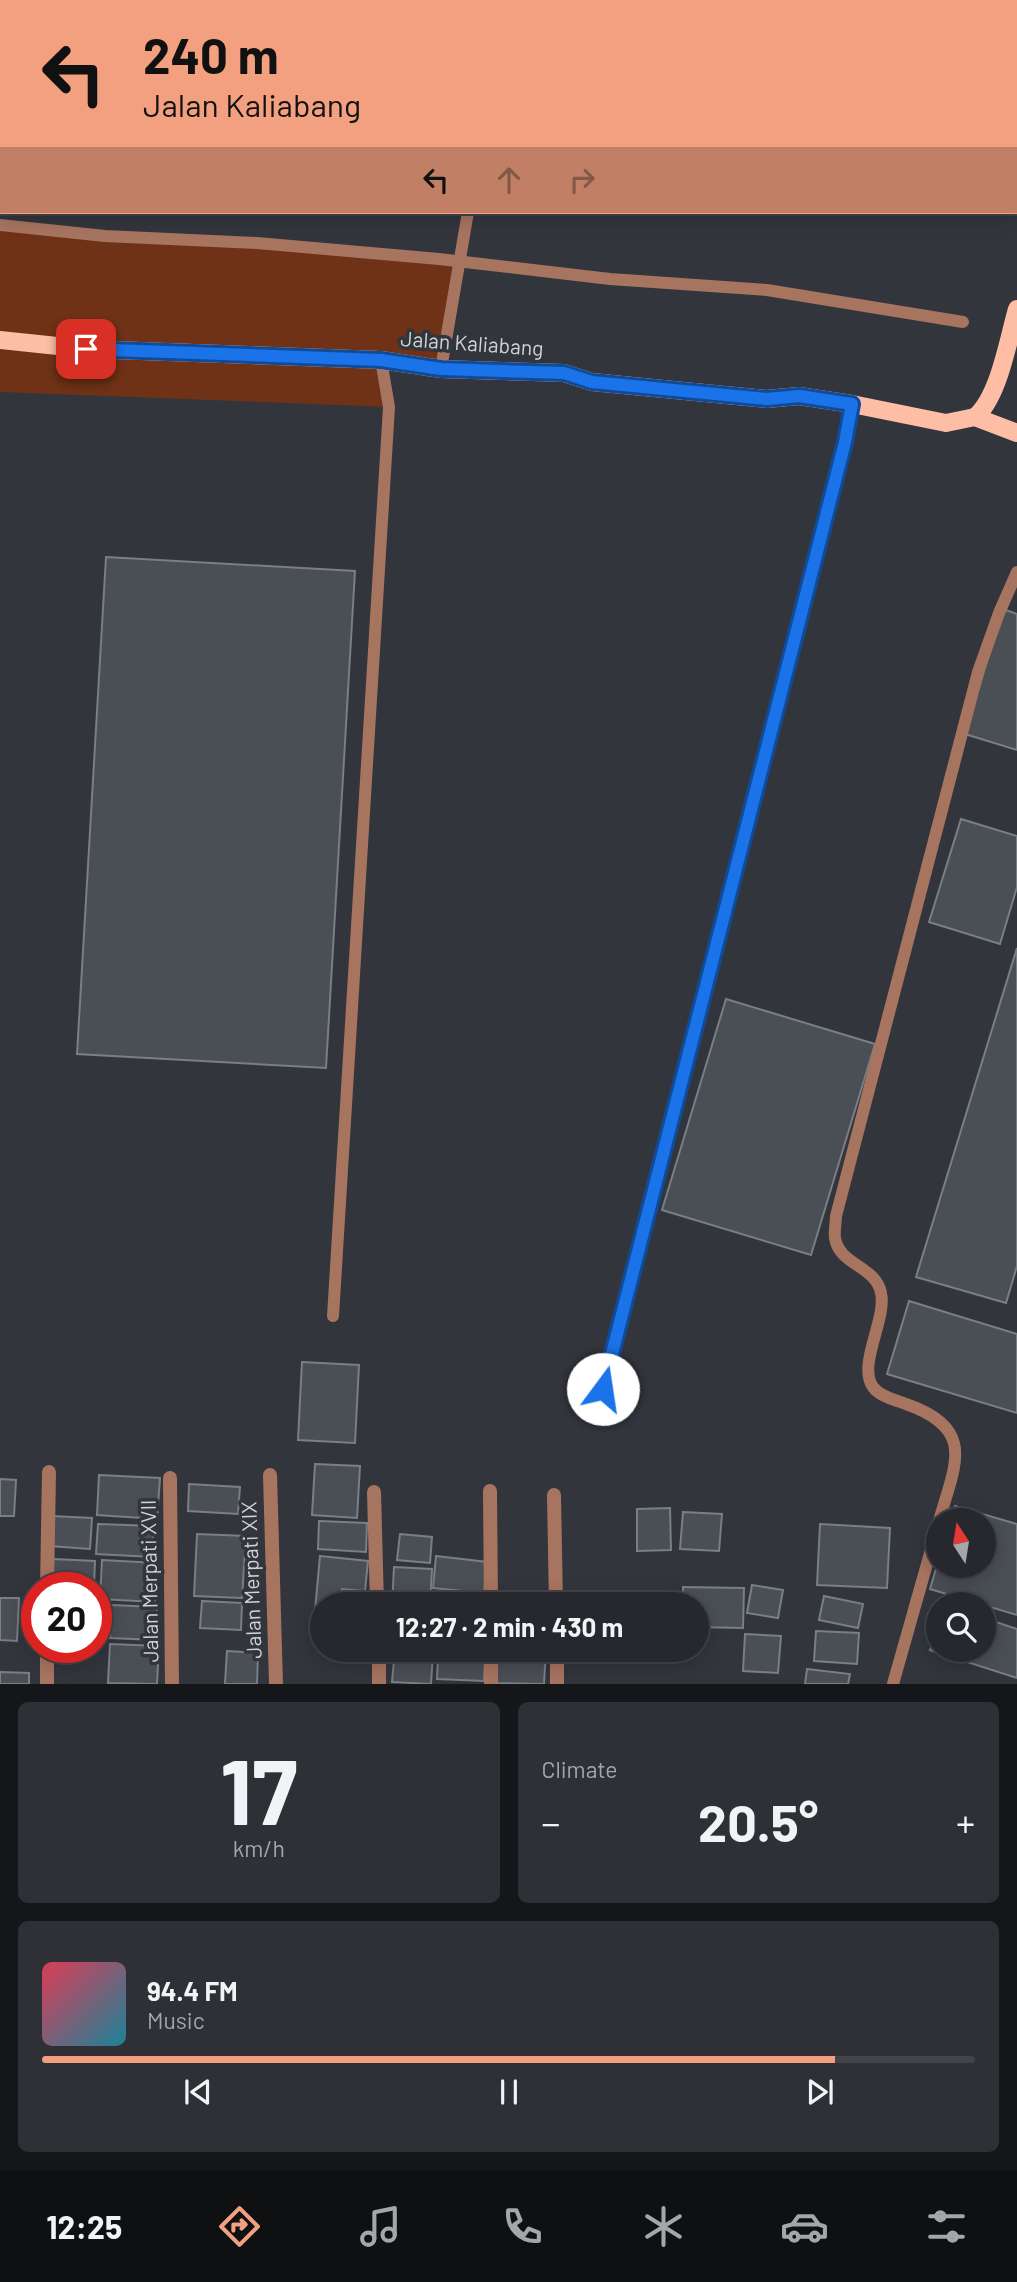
<!DOCTYPE html>
<meta charset="utf-8">
<style>
:root{--surface:#26282d;--page:#2e3035;--text:#f1f3f6;--muted:#a4a6aa;--line:#424449;--accent:#f2a07f}
body{margin:0;font-family:Barlow,sans-serif;background:var(--page);color:var(--text);height:100vh;display:flex;flex-direction:column;font-size:26px;white-space:nowrap}
*{box-sizing:border-box;margin:0}
p{font-size:23px;color:var(--muted)}
.icon{flex:none;width:38px;height:38px;fill:none;stroke:currentColor;stroke-width:2;stroke-linecap:round;stroke-linejoin:round}
.map{position:relative;height:1684px;overflow:hidden}
.details{display:flex;flex-direction:column;gap:18px;padding:18px;background:#151619;flex:1}
.details>*{flex:none}
.guide{position:absolute;left:0px;top:0px;width:1018px;height:214px;box-shadow:0 4px 18px #0003,0 0 0 2px var(--line);background:#f2a07f;color:#111;overflow:hidden}
.needle{width:46px;rotate:348deg}
.tools{position:absolute;left:926px;top:1508px;display:grid;gap:14px}
.tools a{display:grid;place-items:center;width:70px;height:70px;border-radius:50%;background:var(--surface);box-shadow:0 4px 18px #0003,0 0 0 2px var(--line);font-size:35px}
.speed{position:absolute;left:21px;top:1572px;display:flex;gap:14px;font-size:35px;font-weight:700;text-align:center}
.speed>*{display:grid;place-content:center;width:91px;height:91px;border-radius:50%;background:var(--surface);box-shadow:0 4px 18px #0003,0 0 0 2px var(--line);line-height:1}
.speed .limit{border:10px solid #d22;background:#fff;color:#111}
.pin{position:absolute;display:grid;place-items:center;width:60px;height:60px;color:#fff;margin:-30px;border-radius:14px;box-shadow:0 4px 10px #0006}
.me{position:absolute;width:77px;margin:-38px;rotate:14deg;stroke-linejoin:round;filter:drop-shadow(0 0 5px #0008)}
.turn{display:flex;align-items:center;gap:24px;height:147px;padding:0 28px;font-size:32px}
.turn .icon{width:91px;height:91px;stroke-width:2.5}
.turn b{display:block;font-size:49px;line-height:60px}
.lanes{display:flex;align-items:center;height:66px;padding:0 28px;background:#0003;justify-content:center;gap:35px;direction:ltr}
.lanes .off{opacity:.35}
.big{font-size:52px;font-weight:700;line-height:1.1}
.details .card{flex:1;display:flex;flex-direction:column;justify-content:center;gap:10px;min-width:0;padding:0 24px;border-radius:10px;background:var(--page)}
.details .dial{align-items:center;gap:0}
.dial b{font-size:91px;line-height:1}
.song{display:flex;align-items:center;gap:21px}
.cover{width:84px;height:84px;border-radius:10px;background:linear-gradient(135deg,hsl(350 70% 55%),hsl(190 70% 35%))}
.played{height:7px;border-radius:4px;background:linear-gradient(90deg,var(--accent) 85%,var(--line) 85%)}
.keys{display:flex;justify-content:space-around;direction:ltr}
.heat{display:flex;justify-content:space-between;align-items:center;font-size:38px;direction:ltr}
.details .tiles{flex:1;display:grid;gap:18px;grid-template-columns:1fr 1fr}
.card:last-child{grid-column:span 2}
.trip{position:absolute;left:310px;top:1592px;width:399px;height:70px;border-radius:35px;background:var(--surface);box-shadow:0 4px 18px #0003,0 0 0 2px var(--line);font-weight:700;line-height:70px;text-align:center}
.tab-bar{display:flex;height:112px;justify-content:space-around;align-items:center;background:#0f1012;color:var(--muted)}
.tab-bar .icon{width:49px;height:49px}
.tab-bar .current{color:var(--accent)}
.tab-bar b{font-size:32px;color:var(--text)}
.map>svg:first-child{display:block}
.green{fill:#6f3216}
.building{fill:#4a4e55;stroke:#7a7e85;stroke-width:2}
.lines{fill:none;stroke-linecap:round;stroke-linejoin:round}
.service{stroke:#a77460;stroke-width:12}
.minor{stroke:#a77460;stroke-width:14}
.primary{stroke:#fdbea5;stroke-width:18}
.route-casing{stroke:#114b97;stroke-width:18}
.route{stroke:#1a73e8;stroke-width:12}
.labels{text-anchor:middle;stroke-width:7;stroke-linejoin:round;paint-order:stroke}
.street-label{font-size:21px;fill:#d0d3d7;stroke:#32353c}
</style>
<div class="map">
<svg width="1017" height="1684" viewBox="0 0 1017 1684">
<rect width="100%" height="100%" fill="#32353c"/>
<path class="green" d="M0,225L460,263L441,369L381,361L389,407L0,392Z"/>
<g class="building">
<path d="M106,557L355,571L326,1068L77,1054Z"/>
<path d="M1003,609L1017,614V750L965,734Z"/>
<path d="M961,819L1017,836V887L1000,944L929,922Z"/>
<path d="M1017,948V1266L1006,1303L916,1277Z"/>
<path d="M726,999L875,1044L811,1255L662,1210Z"/>
<path d="M909,1301L1017,1334V1413L887,1374Z"/>
<path d="M302,1362L359,1365L355,1443L298,1440Z"/>
<path d="M315,1464L360,1466L357,1518L312,1515Z"/>
<path d="M99,1475L160,1478L157,1519L97,1515Z"/>
<path d="M0,1479L16,1480L14,1516H0Z"/>
<path d="M189,1484L240,1487L238,1514L188,1511Z"/>
<path d="M955,1506L1017,1524V1615L930,1589L938,1562V1566H984V1521H950Z"/>
<path d="M670,1508L671,1550L637,1551V1509Z"/>
<path d="M683,1512L722,1514L719,1551L680,1549Z"/>
<path d="M51,1516L92,1518L90,1549L49,1546Z"/>
<path d="M319,1521L367,1523L366,1552L318,1549Z"/>
<path d="M98,1524L154,1526L152,1557L96,1554Z"/>
<path d="M820,1524L890,1528L887,1588L817,1585Z"/>
<path d="M197,1534L246,1536L242,1598L194,1596Z"/>
<path d="M400,1534L432,1537L430,1563L397,1560Z"/>
<path d="M320,1556L368,1561L365,1591L342,1589L340,1605H322V1611L315,1610Z"/>
<path d="M436,1556L487,1562L484,1593L433,1588Z"/>
<path d="M53,1559L95,1561L94,1586L52,1584Z"/>
<path d="M102,1560L157,1563L155,1602L100,1599Z"/>
<path d="M394,1567L432,1569L430,1605H392Z"/>
<path d="M752,1585L783,1590L778,1618L747,1613Z"/>
<path d="M683,1587L744,1588L743,1628L696,1627V1605H683Z"/>
<path d="M824,1596L863,1604L858,1628L819,1620Z"/>
<path d="M493,1597L551,1601V1605H493Z"/>
<path d="M0,1598H19L17,1641L0,1640Z"/>
<path d="M202,1601L242,1603L241,1630L200,1628Z"/>
<path d="M111,1605L157,1607L155,1640L110,1638Z"/>
<path d="M96,1611H104L101,1647H91H96Z"/>
<path d="M984,1618L1017,1629V1678L930,1650L938,1627V1650H984Z"/>
<path d="M816,1631L859,1633L857,1664L814,1661Z"/>
<path d="M745,1634L781,1636L778,1673L743,1671Z"/>
<path d="M110,1644L159,1646L157,1684L108,1683Z"/>
<path d="M395,1650L433,1653L431,1684L392,1682Z"/>
<path d="M496,1650H546L544,1684L494,1683Z"/>
<path d="M227,1651L258,1653L257,1684H225Z"/>
<path d="M438,1656L485,1659L484,1681L437,1679Z"/>
<path d="M807,1669L850,1674L848,1684H805Z"/>
<path d="M0,1672L29,1673V1684H0Z"/>
</g>
<g class="lines">
<g class="service">
<path d="M522,2L523,0"/>
<path d="M0,225L105,236L257,243L439,259L610,279L767,290L963,322"/>
<path d="M441,369L468,212"/>
<path d="M333,1316L389,407L381,360"/>
<path d="M603,1389L845,442L852,404"/>
<path d="M939,1521C955,1464 977,1429 906,1404C896,1400 880,1397 873,1387C857,1365 887,1319 881,1293C876,1266 839,1265 835,1238C834,1231 836,1223 836,1216L978,672L999,613L1017,572"/>
<path d="M893,1684L938,1525"/>
</g>
<g class="minor">
<path d="M270,1475L276,1684"/>
<path d="M170,1478L172,1684"/>
<path d="M490,1491L491,1605"/>
<path d="M374,1492L377,1605"/>
<path d="M554,1495L556,1605"/>
<path d="M47,1587L49,1472"/>
<path d="M379,1650V1684"/>
<path d="M491,1650V1684"/>
<path d="M557,1650V1684"/>
<path d="M47,1684V1647"/>
</g>
<g class="primary">
<path d="M0,340L86,349L381,360L441,369L564,373L592,382L767,399L799,396L852,404L946,423L975,417L1017,433"/>
<path d="M975,417C999,397 1008,340 1017,309"/>
</g>
</g>
<g class="lines">
<defs>
<path id="route" d="M86,349L381,360L441,369L564,373L592,382L767,399L799,396L852,404L845,442L603,1389"/>
</defs>
<use href="#route" class="route-casing"/>
<use href="#route" class="route"/>
</g>
<g class="labels">
<g class="street-label">
<text transform="translate(472 344) rotate(4)" y="7">Jalan Kaliabang</text>
<text transform="translate(252 1580) rotate(-92)" y="7">Jalan Merpati XIX</text>
<text transform="translate(150 1581) rotate(-91)" y="7">Jalan Merpati XVII</text>
</g>
</g>
</svg>
<div class="tools">
<a><svg class="needle" viewBox="-14 -14 28 28"><path d="M0-13l5 13h-10z" fill="#e53935"/><path d="M0 13l5-13h-10z" fill="#a4a6aa"/></svg></a>
<a><svg class="icon" aria-label="search" viewBox="0 0 24 24"><circle cx="10" cy="10" r="6"/><path d="M15 15l6 6"/></svg></a>
</div>
<div class="speed"><div class="limit">20</div></div>
<div class="pin" style="left:86px;top:349px;background:#d93025"><svg class="icon" aria-label="arrive" viewBox="0 0 24 24"><path d="M6 21V4h12l-3 4 3 4H6"/></svg></div>
<svg class="me" style="left:603px;top:1389px" viewBox="-20 -20 40 40"><circle r="19" fill="#fff"/><path d="M0-13L10 11 0 6-10 11z" fill="#1a73e8"/></svg>
<div class="trip">12:27 · 2 min · 430 m</div>
<div class="guide">
<div class="turn"><svg class="icon" aria-label="left" viewBox="0 0 24 24"><path d="M17 20v-9H6M10 6l-5 5 5 5"/></svg><div><b>240 m</b>Jalan Kaliabang</div></div>
<div class="lanes"><svg class="icon" aria-label="left" viewBox="0 0 24 24"><path d="M17 20v-9H6M10 6l-5 5 5 5"/></svg><svg class="icon off" aria-label="ahead" viewBox="0 0 24 24"><path d="M12 20V5M6 11l6-6 6 6"/></svg><svg class="icon off" aria-label="right" viewBox="0 0 24 24"><path d="M7 20v-9h11M14 6l5 5-5 5"/></svg></div>
</div>
</div>
<section class="details">
<div class="tiles">
<div class="card dial"><b>17</b><p>km/h</p></div>
<div class="card"><p>Climate</p>
<div class="heat"><a>−</a><b class="big">20.5°</b><a>+</a></div>
</div>
<div class="card">
<div class="song"><i class="cover"></i><div><b>94.4 FM</b><p>Music</p></div></div>
<div class="played"></div>
<div class="keys"><svg class="icon" aria-label="previous" viewBox="0 0 24 24"><path d="M18 5L8 12l10 7zM5 5v14"/></svg><svg class="icon" aria-label="pause" viewBox="0 0 24 24"><path d="M8 5v14M16 5v14"/></svg><svg class="icon" aria-label="next" viewBox="0 0 24 24"><path d="M6 5l10 7-10 7zM19 5v14"/></svg></div>
</div>
</div>
</section>
<nav class="tab-bar">
<b>12:25</b>
<svg class="icon current" aria-label="directions" viewBox="0 0 24 24"><path d="M12 3l9 9-9 9-9-9zM9 14v-3h6M13 9l2 2-2 2"/></svg>
<svg class="icon" aria-label="music" viewBox="0 0 24 24"><path d="M9 18V5l10-2v13"/><circle cx="6" cy="18" r="3"/><circle cx="16" cy="16" r="3"/></svg>
<svg class="icon" aria-label="phone" viewBox="0 0 24 24"><path d="M5 4h4l2 5-3 2q2 4 5 5l2-3 5 2v4C11 20 4 13 5 4z"/></svg>
<svg class="icon" aria-label="climate" viewBox="0 0 24 24"><path d="M12 3v18M4 7l16 10M4 17L20 7"/></svg>
<svg class="icon" aria-label="car" viewBox="0 0 24 24"><path d="M5 17H2v-5l4-1 3-4h7l3 4 3 1v5h-3M9 17h6M6 11h13"/><circle cx="7" cy="17" r="2"/><circle cx="17" cy="17" r="2"/></svg>
<svg class="icon" aria-label="filters" viewBox="0 0 24 24"><path d="M4 7h16M4 17h16"/><circle cx="9" cy="7" r="2"/><circle cx="15" cy="17" r="2"/></svg>
</nav>
